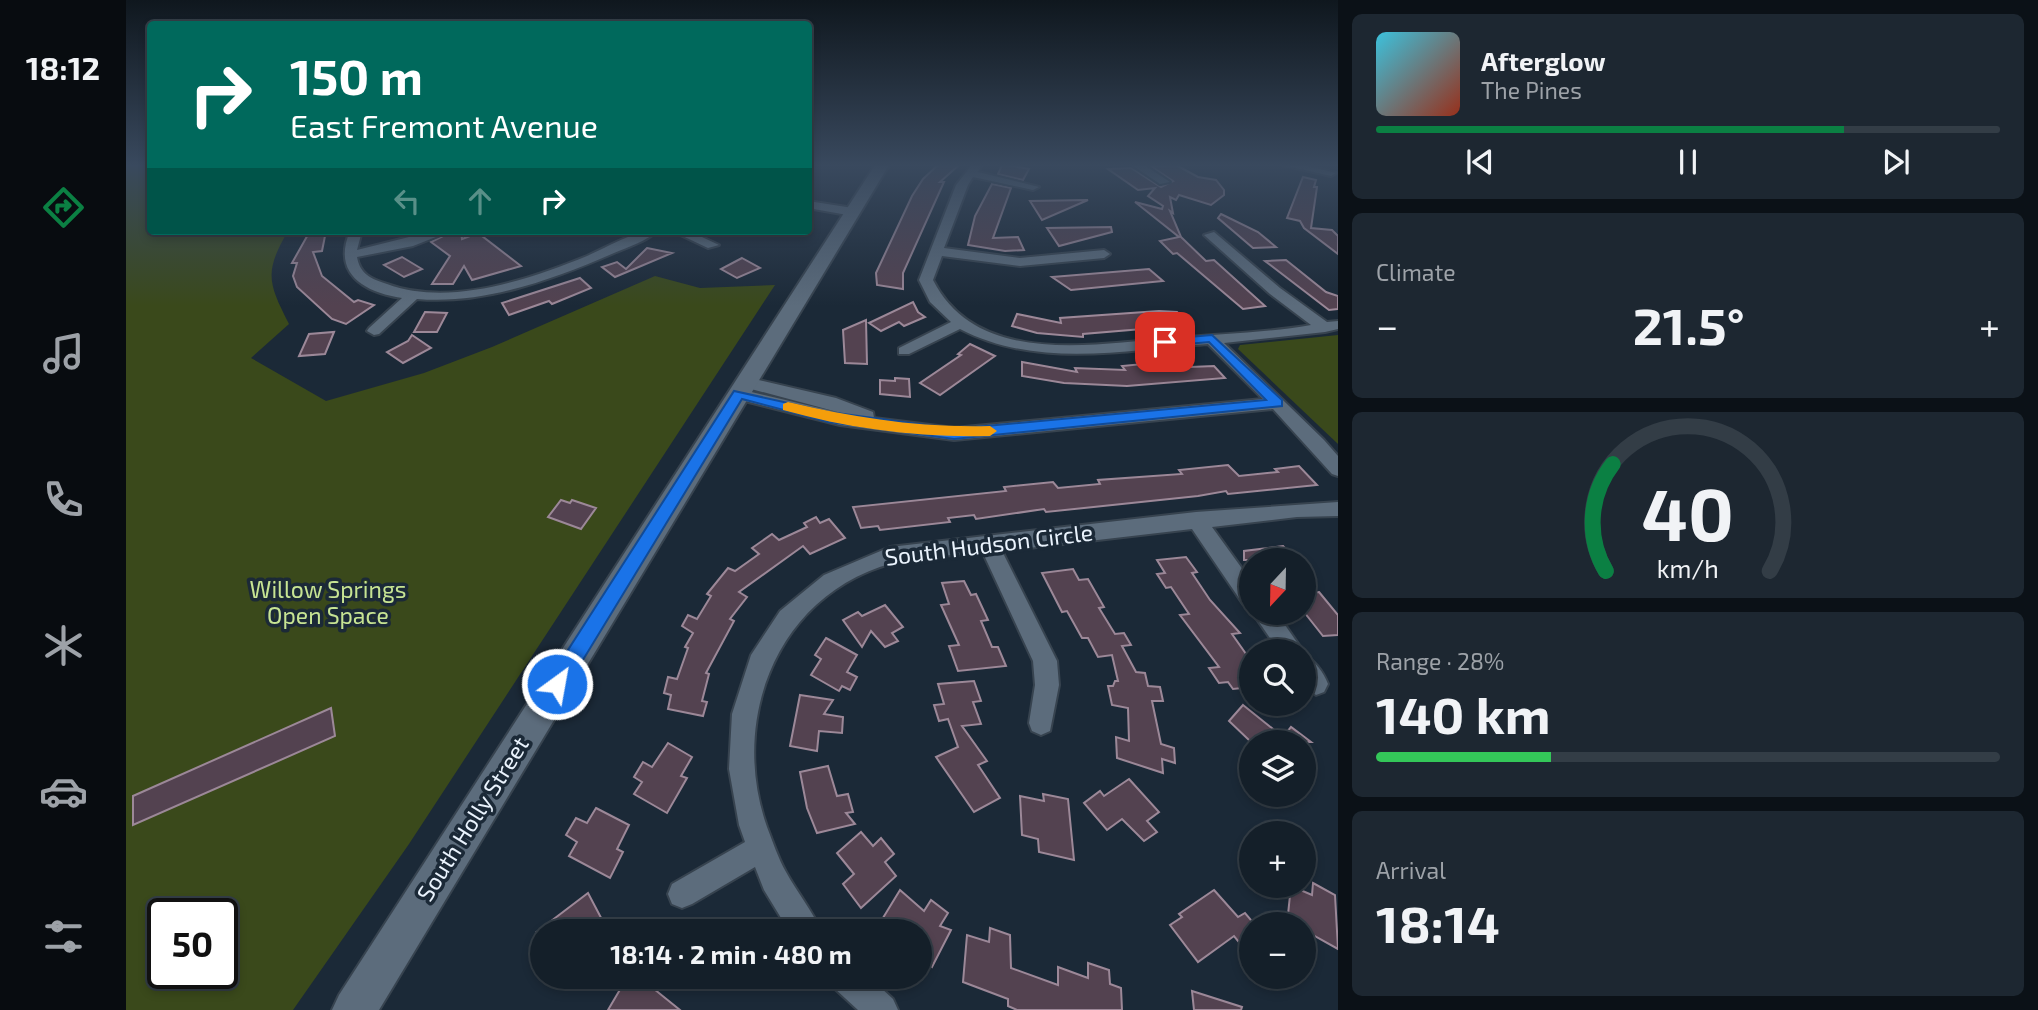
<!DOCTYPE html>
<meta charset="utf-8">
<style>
:root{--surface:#141f29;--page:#1d2731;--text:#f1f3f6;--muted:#9da2a8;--line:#333d46;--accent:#0b8043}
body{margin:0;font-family:"Exo 2",sans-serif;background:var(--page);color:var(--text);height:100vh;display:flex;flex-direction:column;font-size:26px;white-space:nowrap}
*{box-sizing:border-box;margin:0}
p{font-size:23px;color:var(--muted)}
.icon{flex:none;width:38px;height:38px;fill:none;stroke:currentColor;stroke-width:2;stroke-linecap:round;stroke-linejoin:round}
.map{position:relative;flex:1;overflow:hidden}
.sheet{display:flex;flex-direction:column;gap:14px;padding:14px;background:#0b1117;width:700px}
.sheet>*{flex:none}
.banner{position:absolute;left:21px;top:21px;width:665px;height:214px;border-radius:7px;box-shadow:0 4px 10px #0003,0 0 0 2px var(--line);background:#00695c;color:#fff;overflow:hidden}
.needle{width:46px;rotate:202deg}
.tools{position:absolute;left:1113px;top:548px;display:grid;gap:14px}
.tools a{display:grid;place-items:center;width:77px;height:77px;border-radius:50%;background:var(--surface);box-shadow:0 4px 10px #0003,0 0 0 2px var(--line);font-size:35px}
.speed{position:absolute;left:21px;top:898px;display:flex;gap:14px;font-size:35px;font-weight:700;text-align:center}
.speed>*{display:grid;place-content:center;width:91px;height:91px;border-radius:50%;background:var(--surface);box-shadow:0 4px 10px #0003,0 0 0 2px var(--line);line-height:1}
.speed .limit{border:4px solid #111;border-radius:10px;background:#fff;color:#111}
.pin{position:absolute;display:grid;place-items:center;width:60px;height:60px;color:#fff;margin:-30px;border-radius:14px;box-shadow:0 4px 10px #0006}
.me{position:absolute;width:77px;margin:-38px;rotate:32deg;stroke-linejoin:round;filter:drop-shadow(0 0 5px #0008)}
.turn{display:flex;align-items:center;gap:24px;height:147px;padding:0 28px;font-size:32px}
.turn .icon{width:91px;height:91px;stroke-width:2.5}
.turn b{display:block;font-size:49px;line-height:60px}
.lanes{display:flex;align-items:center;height:66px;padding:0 28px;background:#0003;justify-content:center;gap:35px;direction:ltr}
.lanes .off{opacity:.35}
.big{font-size:52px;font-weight:700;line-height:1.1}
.sheet .widget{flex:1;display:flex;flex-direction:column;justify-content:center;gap:10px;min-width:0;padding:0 24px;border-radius:10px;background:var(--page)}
.sheet .dial{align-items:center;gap:0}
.dial svg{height:182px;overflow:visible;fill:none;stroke:var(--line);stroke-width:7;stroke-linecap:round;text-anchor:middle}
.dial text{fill:var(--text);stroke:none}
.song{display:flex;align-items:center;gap:21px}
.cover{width:84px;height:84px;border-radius:10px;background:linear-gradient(135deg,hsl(190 70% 55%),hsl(10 70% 35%))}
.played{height:7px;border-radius:4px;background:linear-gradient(90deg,var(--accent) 75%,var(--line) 75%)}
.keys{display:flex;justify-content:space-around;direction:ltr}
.heat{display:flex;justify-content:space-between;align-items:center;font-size:38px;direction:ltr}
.charge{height:10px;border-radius:5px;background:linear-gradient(90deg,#34c759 28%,var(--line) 0)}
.trip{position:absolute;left:404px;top:919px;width:402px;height:70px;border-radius:35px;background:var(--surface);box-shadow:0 4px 10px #0003,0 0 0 2px var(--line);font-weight:700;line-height:70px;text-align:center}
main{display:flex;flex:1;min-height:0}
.tabs{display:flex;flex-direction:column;width:126px;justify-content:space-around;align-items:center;background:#080c10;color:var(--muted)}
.tabs .icon{width:49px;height:49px}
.tabs .active{color:var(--accent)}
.tabs b{font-size:32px;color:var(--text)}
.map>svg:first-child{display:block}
.green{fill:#3a491b;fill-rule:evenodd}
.building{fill:#534250;stroke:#9c8898;stroke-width:2}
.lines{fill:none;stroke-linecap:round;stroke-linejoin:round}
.street-casing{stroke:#37434f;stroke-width:4}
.secondary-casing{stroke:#37434f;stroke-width:4}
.street{fill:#5c6c7c;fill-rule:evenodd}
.secondary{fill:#5c6c7c;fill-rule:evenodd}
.route{fill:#1a73e8;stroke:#114b97;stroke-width:2}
.slow{fill:#f59e0b}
.labels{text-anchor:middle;stroke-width:7;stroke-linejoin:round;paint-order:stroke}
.street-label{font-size:23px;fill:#eaf3fd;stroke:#1b2937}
.park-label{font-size:23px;fill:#c7e493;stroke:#1b2937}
</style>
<main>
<nav class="tabs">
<b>18:12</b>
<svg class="icon active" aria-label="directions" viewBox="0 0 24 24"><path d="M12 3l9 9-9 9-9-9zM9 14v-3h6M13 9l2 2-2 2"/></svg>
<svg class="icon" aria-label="music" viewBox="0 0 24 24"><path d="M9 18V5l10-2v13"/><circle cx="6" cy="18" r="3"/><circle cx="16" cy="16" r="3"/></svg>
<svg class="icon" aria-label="phone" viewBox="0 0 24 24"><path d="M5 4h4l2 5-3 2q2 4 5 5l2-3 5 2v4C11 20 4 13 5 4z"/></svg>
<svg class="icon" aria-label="climate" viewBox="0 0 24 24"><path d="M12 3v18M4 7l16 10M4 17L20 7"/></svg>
<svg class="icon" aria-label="car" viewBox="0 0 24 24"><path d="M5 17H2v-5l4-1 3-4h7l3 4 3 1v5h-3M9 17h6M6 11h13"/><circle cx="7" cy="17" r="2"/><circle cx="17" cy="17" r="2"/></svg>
<svg class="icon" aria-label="filters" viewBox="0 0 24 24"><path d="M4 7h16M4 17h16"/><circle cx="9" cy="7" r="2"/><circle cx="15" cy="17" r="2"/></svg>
</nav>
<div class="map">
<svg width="1212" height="1010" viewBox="0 0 1212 1010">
<rect width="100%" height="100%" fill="#1b2937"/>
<g class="green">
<path d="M0,165H24V231H162C138,272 142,283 163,324L125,358L200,401L298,373L366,347L529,276L574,288L649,285L283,844L167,1010H0ZM37,914H96V973H37Z"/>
<path d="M1212,335V444L1112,349L1114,345Z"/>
</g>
<g class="building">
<path d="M812,165H833L814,182H818L777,273V289L751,285L750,273L786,196L797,179Z"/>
<path d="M876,165H881L903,169L897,180L872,174Z"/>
<path d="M1050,165L1072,177L1090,180L1098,190V195L1085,205L1053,195L1050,200L1044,197L1047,213L1044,211L1055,237L1080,261L1088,260L1139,306L1117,309L1051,253L1047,254L1034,241L1053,237L1009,202L1036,209L1037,206L1022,196L1029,188L1012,190L982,169L1005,168L1035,187L1047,181L1025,166Z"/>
<path d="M1177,177L1190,180L1188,187H1191L1185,228L1206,230L1212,236V254L1178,228L1174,221L1161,218Z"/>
<path d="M866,184L885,188L867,238L892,237L898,250L879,251L842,245L849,216Z"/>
<path d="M962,200L916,220L904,201Z"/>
<path d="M1095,214L1132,232L1150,247L1127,248L1092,218Z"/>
<path d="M985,227L986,232L933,246L921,228Z"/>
<path d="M184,231H200L196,251L187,252L196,276L228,302L232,300L248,305L220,324L206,319L171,287L167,276L171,263H166Z"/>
<path d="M327,231H335L336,239L352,233L395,266L346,280L338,266L327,284H306L324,256L305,242Z"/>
<path d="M521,248L546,253L489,277L476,267L491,262L500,269Z"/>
<path d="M276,257L296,269L278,277L258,265Z"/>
<path d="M616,258L634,268L611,278L595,269Z"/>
<path d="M1160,260L1200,292L1212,296V309L1203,310L1139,261Z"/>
<path d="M1023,269L1037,281L945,290L926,277Z"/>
<path d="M454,278L465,288L426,304L423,301L383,315L376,303Z"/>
<path d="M787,302L792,312L799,317L778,326L773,322L755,331L743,323Z"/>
<path d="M1033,311L1051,312L1065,325L957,334V337L911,333L886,326L891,314L935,323L934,318Z"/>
<path d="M299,312L321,313L311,332H288Z"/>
<path d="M740,320L741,364L719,363L717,330Z"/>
<path d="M208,332L199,354L173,356L183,334Z"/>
<path d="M286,335L305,348L277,363L261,352L282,341Z"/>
<path d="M844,344L869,356L814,395L794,383L835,355L832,354Z"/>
<path d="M1058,360L1064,367L1088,366L1099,378L1001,386L938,383L896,376V362L951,372L949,368L999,370L996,366Z"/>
<path d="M769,378L783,379L784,397L754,394V380L769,381Z"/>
<path d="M1102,465L1113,476L1152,472L1149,469L1173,466L1191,485L1102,494L1100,491L1072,496L920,512L918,509L850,519L848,515L822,518L824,522L754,530L752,526L735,528L727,507L880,491L878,487L927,482L932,488L974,484L972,480L1056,474L1053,470Z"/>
<path d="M435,500L444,503L446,500L470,508L455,529L422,517Z"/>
<path d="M690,517L694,523L703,519L719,538L684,554L677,546L613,592L621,597L604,619L608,621L580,673L583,674L576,701L581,702L577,716L542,709L545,695L538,693L542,677L551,679L562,648L559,647L567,633L556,626L562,615L571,619L585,596L581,594L602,568L609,571L633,554L626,548L646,534L653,540L681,527L678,523Z"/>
<path d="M1157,546L1169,560H1118V551Z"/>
<path d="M1060,557L1071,572L1066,573L1084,600L1114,633L1106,634L1125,661V687L1107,689L1102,682L1093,683L1083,668L1093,667L1054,615L1063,614L1045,587L1040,588L1031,574L1039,573L1031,560Z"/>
<path d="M947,569L953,580L962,579L978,607L973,608L989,634L998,633L1005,645L996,646L1010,672L1019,673L1022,686L1034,687L1037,701H1026L1035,744L1048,748L1049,763L1036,759L1037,773L991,758L990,737L1003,741L1002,708L986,705L982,686H987L989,681H992L986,655L972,657L962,638H956L941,611L936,612L916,573Z"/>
<path d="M838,581L845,595L850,594L862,620L855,621L866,647H872L880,666L832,671L823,646L833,645L815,605L823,604L816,583Z"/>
<path d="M1193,592L1212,615V635L1197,636L1178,612V594Z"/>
<path d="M759,605L777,627L766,633L772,641L759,647L745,631L736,647L717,620L732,612L736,616Z"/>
<path d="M700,638L731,655L721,672L731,677L724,690L716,686L713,691L685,675L695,659L689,655Z"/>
<path d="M848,681L855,701L847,702L855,724L836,726L861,761L852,765L874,798L848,812L810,757L832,747L822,719L813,721L808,705L818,704L812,684Z"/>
<path d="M674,695L707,700L698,714L717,717L716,733L693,731L691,751L664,746Z"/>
<path d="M1117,705L1157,737L1165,727L1185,742H1125L1103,721Z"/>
<path d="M205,708L209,736L7,825V796Z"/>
<path d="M542,743L566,757L555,776L561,778L541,813L508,794L516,782L508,777L517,762L526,767Z"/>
<path d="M702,766L711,796L722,794L727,812L720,813L729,824L691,833L681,808L674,772Z"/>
<path d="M1003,779L1033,812L1021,821L1031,832L1018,841L996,819L981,830L958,803L974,791L978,796Z"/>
<path d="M917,794L942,799L948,860L913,852L912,839L896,835L894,796L918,801Z"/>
<path d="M470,808L503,825L491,849L497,852L484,878L443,856L451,842L440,835L450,818L461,823Z"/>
<path d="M735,832L747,846L755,838L768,854L759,862L770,876L735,908L717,884L728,874L711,853Z"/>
<path d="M1187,883L1209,895L1212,949L1178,930V924H1161L1165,886L1186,895Z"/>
<path d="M774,890L798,911L805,900L822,913L814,926L825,930L806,967L794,957V931H749Z"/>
<path d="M1088,890L1112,917L1119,913L1125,920V957L1108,936L1072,962L1044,925L1056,917L1053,914Z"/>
<path d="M462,893L482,931H412Z"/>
<path d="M864,928L884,935L885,968L932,985V967L962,978V963L983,970L984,984L995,988L996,1010H891L882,1006V999L837,982L841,935L863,942Z"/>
<path d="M502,976H526L532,981L528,989L554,1010H482Z"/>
<path d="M1066,991L1116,1007L1115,1010H1068Z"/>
</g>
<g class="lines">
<defs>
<g id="street">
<path d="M846,165H856L852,172L913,187L907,190L847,177L842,185L818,248L894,258L978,250L984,254L978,258L894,266L816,256L807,280C851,367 967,344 1046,338C1093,334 1140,333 1185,325L1144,294L1078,235L1088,232L1154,288L1201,322L1212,321V329L1199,332L1098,343L1198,440L1212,456V476L1206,474L1147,409L828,440L714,425L607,398L605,394L607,390L613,389L719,414L614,386V378L620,377L710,398L747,412L748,418L828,428L1137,399L1082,344C1000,350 911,369 834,329L783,354H773V348L825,322L804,302L793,280L830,185Z"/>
<path d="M1006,165H1018L1044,182L1034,184Z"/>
<path d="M1157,165H1177L1210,173L1205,176Z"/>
<path d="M682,201L727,208L733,212L727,216L682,208Z"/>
<path d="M224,231H236L231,250L307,231H325L287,246L231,257C234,274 245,279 261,284C323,307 402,280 461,256C484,246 506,231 531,231C521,241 502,247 488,253C428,279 358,305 291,299L253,334L248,335L241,331L243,328L276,298C237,292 206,273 224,231Z"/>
<path d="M546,231H563L593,245L582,248Z"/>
<path d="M1212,502V516L1171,517L1086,527L1125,581V607L1117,604L1066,529L876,551L931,661L933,685L924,731L915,735L906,731L903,723L909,685L907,661L857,553C828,556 795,555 767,563C651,594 603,720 641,827C647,842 652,858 660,872C671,892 686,910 695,931H663L638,890L629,867L566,904L556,908L546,904L542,894L546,884L619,842L613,825L603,769L606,714L625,655L654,611L698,575L764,547L1070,512Z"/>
<path d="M1126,612H1150L1177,651H1153Z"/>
<path d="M1178,656C1190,661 1197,672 1202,684L1198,692L1190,695L1178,686Z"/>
<path d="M703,976H742L767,999L772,1010H732L707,987Z"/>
</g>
<path id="secondary" d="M749,165H763L253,1010H206L213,995Z"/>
</defs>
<use href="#street" class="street-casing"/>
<use href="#secondary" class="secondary-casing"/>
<use href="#street" class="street"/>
<use href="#secondary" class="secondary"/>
</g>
<linearGradient id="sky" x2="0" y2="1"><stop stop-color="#0f171e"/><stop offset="0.54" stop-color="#39495e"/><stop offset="1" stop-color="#39495e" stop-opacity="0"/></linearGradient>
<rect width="1212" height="306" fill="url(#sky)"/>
<path class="route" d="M1086,335L1156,400V406L828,439L703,422L616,399L438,691L431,693L424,691L421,684L424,678L608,391L703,412L828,429L1140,400L1083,342L1039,346L1033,342L1039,339Z"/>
<path class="slow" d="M662,402C730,418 794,428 864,426L871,431L864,436C794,438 725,429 657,410V404Z"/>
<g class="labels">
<g class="street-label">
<text transform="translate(863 545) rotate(-7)" y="8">South Hudson Circle</text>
<text transform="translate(347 819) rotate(-58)" y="8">South Holly Street</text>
</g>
<g class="park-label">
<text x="202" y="598">Willow Springs<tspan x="202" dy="26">Open Space</tspan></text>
</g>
</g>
</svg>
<div class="tools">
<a><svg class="needle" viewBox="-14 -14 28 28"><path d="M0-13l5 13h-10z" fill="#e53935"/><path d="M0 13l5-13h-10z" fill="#9da2a8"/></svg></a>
<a><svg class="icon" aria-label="search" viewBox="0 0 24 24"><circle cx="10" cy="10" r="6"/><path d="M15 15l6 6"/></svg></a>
<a><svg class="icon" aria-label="layers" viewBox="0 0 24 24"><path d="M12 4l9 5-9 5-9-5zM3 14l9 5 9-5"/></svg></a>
<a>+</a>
<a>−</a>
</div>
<div class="speed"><div class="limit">50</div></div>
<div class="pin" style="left:1039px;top:342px;background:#d93025"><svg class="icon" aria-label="arrive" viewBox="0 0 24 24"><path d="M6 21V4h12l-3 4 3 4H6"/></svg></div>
<svg class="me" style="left:431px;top:684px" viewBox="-20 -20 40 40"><circle r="17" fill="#1a73e8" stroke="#fff" stroke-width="3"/><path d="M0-11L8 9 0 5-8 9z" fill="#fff"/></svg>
<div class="trip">18:14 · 2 min · 480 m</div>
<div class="banner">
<div class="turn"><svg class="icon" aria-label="right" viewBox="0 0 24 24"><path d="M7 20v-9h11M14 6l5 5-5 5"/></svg><div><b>150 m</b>East Fremont Avenue</div></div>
<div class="lanes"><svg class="icon off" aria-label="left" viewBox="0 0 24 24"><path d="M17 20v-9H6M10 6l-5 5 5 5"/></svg><svg class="icon off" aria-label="ahead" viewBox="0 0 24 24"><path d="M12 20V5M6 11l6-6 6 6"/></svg><svg class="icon" aria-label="right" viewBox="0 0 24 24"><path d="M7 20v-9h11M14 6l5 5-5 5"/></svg></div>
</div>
</div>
<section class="sheet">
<div class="widget">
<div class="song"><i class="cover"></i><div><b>Afterglow</b><p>The Pines</p></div></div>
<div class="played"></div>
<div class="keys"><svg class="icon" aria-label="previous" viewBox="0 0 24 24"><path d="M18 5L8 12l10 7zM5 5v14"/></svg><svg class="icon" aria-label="pause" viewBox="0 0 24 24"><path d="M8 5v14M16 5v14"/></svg><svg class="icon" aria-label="next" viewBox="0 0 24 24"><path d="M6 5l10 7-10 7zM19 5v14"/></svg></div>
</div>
<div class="widget"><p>Climate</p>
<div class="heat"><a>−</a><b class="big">21.5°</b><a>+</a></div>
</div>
<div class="widget dial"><svg viewBox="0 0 100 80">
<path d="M14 69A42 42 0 1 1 86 69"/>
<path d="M14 69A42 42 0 0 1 17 22" stroke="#0b8043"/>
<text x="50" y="56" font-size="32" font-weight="700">40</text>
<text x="50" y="72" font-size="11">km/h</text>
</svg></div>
<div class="widget"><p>Range · 28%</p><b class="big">140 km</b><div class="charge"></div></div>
<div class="widget"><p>Arrival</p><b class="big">18:14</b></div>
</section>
</main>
